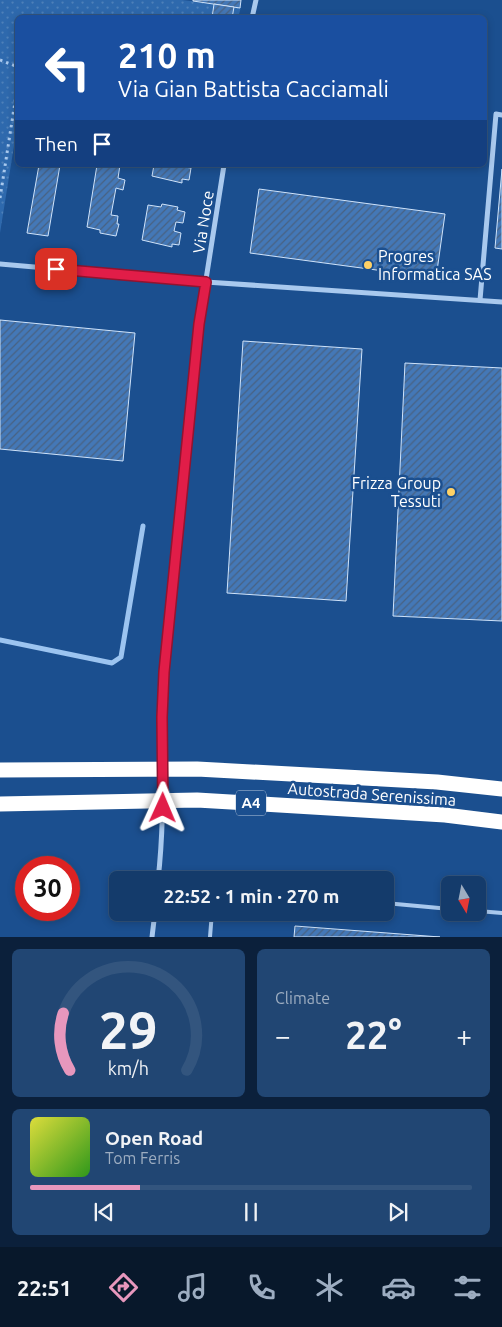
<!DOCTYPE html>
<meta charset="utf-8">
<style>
:root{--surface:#143b6b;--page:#214673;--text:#f1f3f6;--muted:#9dadc1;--line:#33557e;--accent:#e797bd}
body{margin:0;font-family:Ubuntu,sans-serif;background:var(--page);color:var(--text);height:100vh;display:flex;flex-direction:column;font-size:19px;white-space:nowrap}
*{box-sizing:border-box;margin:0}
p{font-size:16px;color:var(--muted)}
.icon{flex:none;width:28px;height:28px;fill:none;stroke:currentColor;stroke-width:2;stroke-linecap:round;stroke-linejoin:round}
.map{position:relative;height:937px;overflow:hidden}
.sheet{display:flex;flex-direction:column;gap:12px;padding:12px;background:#0b203b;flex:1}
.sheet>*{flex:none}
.top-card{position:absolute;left:15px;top:15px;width:472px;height:152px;border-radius:8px;box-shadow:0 2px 8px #0003,0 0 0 1px var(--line);background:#1a4fa0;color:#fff;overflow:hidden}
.needle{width:32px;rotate:170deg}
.controls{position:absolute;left:441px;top:876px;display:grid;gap:10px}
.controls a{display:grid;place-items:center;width:45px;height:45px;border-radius:8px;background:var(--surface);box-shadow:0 2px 8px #0003,0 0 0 1px var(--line);font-size:25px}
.speed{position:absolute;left:15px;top:856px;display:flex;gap:10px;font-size:25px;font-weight:700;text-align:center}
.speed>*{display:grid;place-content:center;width:65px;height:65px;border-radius:50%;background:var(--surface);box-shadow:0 2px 8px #0003,0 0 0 1px var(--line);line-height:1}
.speed .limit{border:8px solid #d22;background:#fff;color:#111}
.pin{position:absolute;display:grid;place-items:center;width:42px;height:42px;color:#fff;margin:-21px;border-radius:10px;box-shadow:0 2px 8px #0006}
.me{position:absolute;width:55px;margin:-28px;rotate:1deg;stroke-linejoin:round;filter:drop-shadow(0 0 4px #0008)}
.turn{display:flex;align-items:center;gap:18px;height:105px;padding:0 20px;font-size:22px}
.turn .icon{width:65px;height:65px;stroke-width:2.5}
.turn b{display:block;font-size:35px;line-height:42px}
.then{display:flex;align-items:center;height:48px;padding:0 20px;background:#0003;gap:10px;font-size:19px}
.big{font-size:38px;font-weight:700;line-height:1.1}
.sheet .card{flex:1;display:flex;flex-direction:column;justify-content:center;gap:8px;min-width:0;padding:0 18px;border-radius:8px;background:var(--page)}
.sheet .dial{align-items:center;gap:0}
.dial svg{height:130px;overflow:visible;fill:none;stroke:var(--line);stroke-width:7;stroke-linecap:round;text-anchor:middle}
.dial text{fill:var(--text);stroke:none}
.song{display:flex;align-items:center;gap:15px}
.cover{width:60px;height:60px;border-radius:8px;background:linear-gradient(135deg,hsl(60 70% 55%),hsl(110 70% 35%))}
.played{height:5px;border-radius:2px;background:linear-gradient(90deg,var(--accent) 25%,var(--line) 25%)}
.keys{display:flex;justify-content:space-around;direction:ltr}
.heat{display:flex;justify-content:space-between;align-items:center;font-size:28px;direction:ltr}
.sheet .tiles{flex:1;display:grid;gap:12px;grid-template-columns:1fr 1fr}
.card:last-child{grid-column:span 2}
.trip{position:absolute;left:109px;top:871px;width:285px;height:50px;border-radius:8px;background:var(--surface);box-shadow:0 2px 8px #0003,0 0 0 1px var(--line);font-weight:700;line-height:50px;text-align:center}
.dock{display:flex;height:80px;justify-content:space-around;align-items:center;background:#08182b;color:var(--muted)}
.dock .icon{width:35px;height:35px}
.dock .active{color:var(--accent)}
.dock b{font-size:22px;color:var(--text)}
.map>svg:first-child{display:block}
.park{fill:url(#park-dots)}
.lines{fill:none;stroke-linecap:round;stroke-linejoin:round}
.stream{stroke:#9cc4f0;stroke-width:5}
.building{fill:url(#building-hatch);stroke:#cfe3fa}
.path{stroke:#a9c9ee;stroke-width:3;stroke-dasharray:2.5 4;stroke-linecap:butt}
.service{stroke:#a9c9ee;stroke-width:4}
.minor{stroke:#a9c9ee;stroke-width:5}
.motorway{stroke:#fff;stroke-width:15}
.route-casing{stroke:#92132f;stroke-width:12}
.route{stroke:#e11d48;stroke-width:9}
.poi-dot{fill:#ffd166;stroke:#1b4f8f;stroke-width:2}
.labels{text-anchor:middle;stroke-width:5;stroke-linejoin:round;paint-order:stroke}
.shield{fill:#1b4f8f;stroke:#bbcadd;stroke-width:1}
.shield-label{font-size:15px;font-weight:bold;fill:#fff}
.street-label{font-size:16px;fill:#fff;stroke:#1b4f8f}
.poi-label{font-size:16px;fill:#fff;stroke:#1b4f8f;text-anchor:start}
</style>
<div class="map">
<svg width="502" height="937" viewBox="0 0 502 937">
<defs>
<pattern id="park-dots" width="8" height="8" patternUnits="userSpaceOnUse" patternTransform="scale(1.25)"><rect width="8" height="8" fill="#2e69ad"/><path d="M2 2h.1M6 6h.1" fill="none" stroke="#4d80b9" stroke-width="1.8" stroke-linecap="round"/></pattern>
<pattern id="building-hatch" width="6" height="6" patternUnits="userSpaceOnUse" patternTransform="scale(1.25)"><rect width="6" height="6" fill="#4478b7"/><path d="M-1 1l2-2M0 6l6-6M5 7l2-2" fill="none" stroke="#486282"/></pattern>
</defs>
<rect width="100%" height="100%" fill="#1b4f8f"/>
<path class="park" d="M0,0H182L241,7L238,18H18L17,127L0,233Z"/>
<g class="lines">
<path class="stream" d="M0,640L112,663L121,657L143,526"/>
</g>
<g class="building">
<path d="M193,0H241L240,8L193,1Z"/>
<path d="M214,4L234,7L232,18H212Z"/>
<path d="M39,165H60L48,236L27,233Z"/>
<path d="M97,165H120L118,178L125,180L123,190L116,188L111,215L118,216L117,224H119L116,236L100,233V230L87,227Z"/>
<path d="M154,165H185L184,167L191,168L189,180L182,179V183L152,176Z"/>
<path d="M502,169V249L495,248Z"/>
<path d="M259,189L445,214L436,278L250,253Z"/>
<path d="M162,204L178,207L177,210L185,212L183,223L176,222L174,231L181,233L179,245L172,244V247L142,240L148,205L161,207Z"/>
<path d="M0,320L135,333L123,461L0,449Z"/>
<path d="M243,341L362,349L346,601L227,593Z"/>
<path d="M405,363L502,368V621L393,616Z"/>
<path d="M295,926L440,937H294Z"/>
</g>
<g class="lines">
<g class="path">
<path d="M0,60L18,67"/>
<path d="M0,198L18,83"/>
</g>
<g class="service">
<path d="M385,903L450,909"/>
<path d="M478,911L502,913"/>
<path d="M210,937L212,912"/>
</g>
<g class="minor">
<path d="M252,18L256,0"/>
<path d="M0,264L206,282L502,302"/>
<path d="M480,300L496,114L502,115"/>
<path d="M158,880C166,811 161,742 164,672L199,324L224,165"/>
<path d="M152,937L155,912"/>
</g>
<g class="motorway">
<path d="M0,770L197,769L437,782L502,789"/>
<path d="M0,804L197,800L445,815L502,822"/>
</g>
</g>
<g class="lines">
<defs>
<path id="route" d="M56,269L206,282L199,324L164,672L162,717L163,808"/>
</defs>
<use href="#route" class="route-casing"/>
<use href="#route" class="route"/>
</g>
<g class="poi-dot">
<circle cx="368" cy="265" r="5"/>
<circle cx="451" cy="492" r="5"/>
</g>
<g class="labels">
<rect class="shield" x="236" y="790.5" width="30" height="25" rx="4"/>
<g class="shield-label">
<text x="251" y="808">A4</text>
</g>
<g class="street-label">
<text transform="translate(203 222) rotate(-81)" y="6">Via Noce</text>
<text transform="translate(372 794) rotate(4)" y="6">Autostrada Serenissima</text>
</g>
<g class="poi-label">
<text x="378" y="262">Progres<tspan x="378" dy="18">Informatica SAS</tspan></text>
<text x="441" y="489" text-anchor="end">Frizza Group<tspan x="441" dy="18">Tessuti</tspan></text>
</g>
</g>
</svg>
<div class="controls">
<a><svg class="needle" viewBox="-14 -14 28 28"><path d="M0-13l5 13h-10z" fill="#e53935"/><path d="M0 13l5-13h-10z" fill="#9dadc1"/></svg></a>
</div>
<div class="speed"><div class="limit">30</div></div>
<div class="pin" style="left:56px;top:269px;background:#d93025"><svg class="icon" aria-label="arrive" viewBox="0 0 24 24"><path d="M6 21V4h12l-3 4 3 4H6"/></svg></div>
<svg class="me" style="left:163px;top:808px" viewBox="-20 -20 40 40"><path d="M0-17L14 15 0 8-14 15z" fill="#e11d48" stroke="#fff" stroke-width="4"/></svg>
<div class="trip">22:52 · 1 min · 270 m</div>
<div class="top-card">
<div class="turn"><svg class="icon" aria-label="left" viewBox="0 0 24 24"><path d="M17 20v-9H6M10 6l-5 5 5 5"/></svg><div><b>210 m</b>Via Gian Battista Cacciamali</div></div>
<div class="then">Then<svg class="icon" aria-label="arrive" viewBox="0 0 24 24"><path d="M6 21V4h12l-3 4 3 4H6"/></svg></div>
</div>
</div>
<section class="sheet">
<div class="tiles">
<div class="card dial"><svg viewBox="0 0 100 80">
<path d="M14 69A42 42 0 1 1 86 69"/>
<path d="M14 69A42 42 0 0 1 10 34" stroke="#e797bd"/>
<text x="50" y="56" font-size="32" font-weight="700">29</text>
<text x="50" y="72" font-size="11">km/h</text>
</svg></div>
<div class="card"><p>Climate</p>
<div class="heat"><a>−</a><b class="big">22°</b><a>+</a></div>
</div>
<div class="card">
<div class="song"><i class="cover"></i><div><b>Open Road</b><p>Tom Ferris</p></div></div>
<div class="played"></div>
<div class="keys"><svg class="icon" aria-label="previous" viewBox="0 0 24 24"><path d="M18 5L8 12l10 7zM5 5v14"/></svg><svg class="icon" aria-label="pause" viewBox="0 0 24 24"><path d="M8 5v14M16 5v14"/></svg><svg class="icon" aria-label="next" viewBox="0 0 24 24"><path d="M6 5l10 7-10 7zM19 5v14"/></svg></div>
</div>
</div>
</section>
<nav class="dock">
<b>22:51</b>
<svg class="icon active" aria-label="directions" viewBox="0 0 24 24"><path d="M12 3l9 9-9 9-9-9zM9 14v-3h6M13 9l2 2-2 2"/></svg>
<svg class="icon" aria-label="music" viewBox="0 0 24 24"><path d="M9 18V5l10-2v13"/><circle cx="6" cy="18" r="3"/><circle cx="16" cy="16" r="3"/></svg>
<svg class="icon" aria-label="phone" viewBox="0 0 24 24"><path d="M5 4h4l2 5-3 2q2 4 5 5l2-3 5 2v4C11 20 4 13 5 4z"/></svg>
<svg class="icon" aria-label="climate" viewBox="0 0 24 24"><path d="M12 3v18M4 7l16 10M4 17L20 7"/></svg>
<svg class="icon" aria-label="car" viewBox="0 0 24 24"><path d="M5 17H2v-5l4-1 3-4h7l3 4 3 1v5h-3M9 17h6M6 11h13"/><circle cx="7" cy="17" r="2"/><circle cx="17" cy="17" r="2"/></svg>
<svg class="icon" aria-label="filters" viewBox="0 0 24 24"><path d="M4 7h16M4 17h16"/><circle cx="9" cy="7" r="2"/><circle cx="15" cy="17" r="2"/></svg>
</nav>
